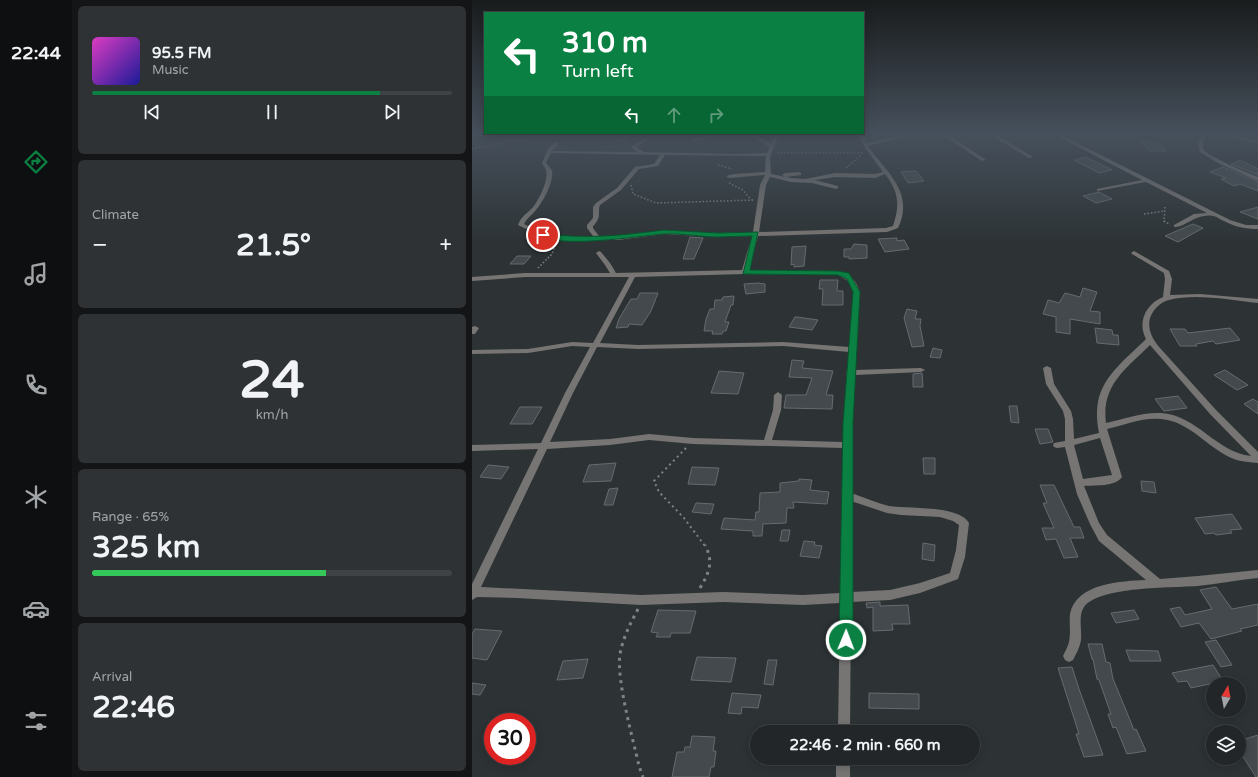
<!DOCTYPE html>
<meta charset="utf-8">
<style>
:root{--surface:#222628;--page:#2e3234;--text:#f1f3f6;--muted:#a2a5a8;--line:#3f4345;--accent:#0b8043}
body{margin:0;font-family:"Varela Round",sans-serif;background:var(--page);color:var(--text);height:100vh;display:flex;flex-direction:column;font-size:15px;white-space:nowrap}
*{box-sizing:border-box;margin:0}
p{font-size:13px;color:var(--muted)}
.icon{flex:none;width:22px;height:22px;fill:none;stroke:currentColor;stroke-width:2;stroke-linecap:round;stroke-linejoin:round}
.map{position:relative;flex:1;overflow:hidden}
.drawer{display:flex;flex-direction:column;gap:6px;padding:6px;background:#131516;width:400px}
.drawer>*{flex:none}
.top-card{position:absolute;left:12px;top:12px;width:380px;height:122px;border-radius:0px;box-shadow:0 2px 10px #0003,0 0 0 1px var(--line);background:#0b8043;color:#fff;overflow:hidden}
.needle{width:26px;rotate:10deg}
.buttons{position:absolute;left:734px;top:677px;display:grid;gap:8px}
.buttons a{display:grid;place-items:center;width:40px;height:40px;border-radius:50%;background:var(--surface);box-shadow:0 2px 10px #0003,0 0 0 1px var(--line);font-size:20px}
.speed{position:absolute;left:12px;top:713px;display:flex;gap:8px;font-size:20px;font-weight:700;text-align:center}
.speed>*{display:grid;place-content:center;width:52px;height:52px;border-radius:50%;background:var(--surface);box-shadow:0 2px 10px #0003,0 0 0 1px var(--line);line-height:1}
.speed .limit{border:6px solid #d22;background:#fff;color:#111}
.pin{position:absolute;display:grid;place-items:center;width:34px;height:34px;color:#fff;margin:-17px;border:2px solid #fff;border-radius:50%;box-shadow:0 1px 4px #0007}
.me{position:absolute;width:44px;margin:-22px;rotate:1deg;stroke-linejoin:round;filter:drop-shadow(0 0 3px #0008)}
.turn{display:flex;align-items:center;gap:14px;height:84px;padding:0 12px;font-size:18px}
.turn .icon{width:52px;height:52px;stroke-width:2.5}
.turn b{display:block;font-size:28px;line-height:34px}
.lanes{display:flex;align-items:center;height:38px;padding:0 12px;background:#0003;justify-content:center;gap:20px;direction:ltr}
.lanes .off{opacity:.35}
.big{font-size:30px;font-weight:700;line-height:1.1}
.drawer .tile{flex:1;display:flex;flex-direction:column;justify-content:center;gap:6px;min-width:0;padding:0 14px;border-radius:6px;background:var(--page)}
.drawer .dial{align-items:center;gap:0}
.dial b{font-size:52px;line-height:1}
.song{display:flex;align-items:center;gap:12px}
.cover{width:48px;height:48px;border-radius:6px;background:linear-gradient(135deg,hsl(310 70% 55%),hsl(240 70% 35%))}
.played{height:4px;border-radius:2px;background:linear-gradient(90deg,var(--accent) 80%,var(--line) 80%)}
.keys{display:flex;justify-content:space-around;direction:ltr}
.heat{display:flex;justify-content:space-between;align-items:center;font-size:22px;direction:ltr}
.charge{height:6px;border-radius:3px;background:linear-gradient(90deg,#34c759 65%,var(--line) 0)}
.trip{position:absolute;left:278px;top:725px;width:230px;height:40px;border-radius:20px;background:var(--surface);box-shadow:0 2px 10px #0003,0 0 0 1px var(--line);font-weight:700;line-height:40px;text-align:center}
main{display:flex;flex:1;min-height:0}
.tab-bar{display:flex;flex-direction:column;width:72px;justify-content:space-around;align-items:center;background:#0e0f10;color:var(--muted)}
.tab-bar .icon{width:28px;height:28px}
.tab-bar .current{color:var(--accent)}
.tab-bar b{font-size:18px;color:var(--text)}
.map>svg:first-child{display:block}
.building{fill:#43494c;stroke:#656b6e}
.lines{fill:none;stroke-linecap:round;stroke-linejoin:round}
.path-far2{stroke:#7f8486;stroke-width:1.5;stroke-dasharray:1.5 2;stroke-linecap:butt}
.path-far1{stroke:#7f8486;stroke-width:2;stroke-dasharray:2 3.5;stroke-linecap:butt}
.path{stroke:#7f8486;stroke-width:3;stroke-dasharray:3 4.5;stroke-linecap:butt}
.street{fill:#777573;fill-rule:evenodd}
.route{fill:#0b8043;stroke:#07532c}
</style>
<main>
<nav class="tab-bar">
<b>22:44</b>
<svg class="icon current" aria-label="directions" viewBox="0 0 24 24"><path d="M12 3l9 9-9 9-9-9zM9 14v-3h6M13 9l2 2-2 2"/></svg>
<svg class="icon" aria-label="music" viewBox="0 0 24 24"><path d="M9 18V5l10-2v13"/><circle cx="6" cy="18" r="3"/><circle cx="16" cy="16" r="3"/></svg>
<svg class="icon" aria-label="phone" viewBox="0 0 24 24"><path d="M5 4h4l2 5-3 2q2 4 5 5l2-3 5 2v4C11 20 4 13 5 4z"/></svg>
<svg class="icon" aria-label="climate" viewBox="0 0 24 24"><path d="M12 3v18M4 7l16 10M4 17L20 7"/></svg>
<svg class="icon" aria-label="car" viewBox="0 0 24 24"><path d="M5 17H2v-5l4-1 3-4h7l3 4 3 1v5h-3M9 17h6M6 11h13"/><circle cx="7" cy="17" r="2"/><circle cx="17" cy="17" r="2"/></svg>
<svg class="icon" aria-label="filters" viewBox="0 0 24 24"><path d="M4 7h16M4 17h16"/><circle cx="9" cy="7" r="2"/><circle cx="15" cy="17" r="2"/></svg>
</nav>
<section class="drawer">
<div class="tile">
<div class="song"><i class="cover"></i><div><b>95.5 FM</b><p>Music</p></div></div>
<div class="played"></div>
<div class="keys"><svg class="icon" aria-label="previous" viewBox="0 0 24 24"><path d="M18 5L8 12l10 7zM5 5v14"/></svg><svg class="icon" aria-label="pause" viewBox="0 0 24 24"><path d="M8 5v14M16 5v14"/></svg><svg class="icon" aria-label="next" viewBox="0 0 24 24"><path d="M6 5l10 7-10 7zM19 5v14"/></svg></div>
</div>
<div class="tile"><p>Climate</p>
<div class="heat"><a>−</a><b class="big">21.5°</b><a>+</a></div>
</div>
<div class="tile dial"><b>24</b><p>km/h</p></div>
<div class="tile"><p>Range · 65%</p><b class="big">325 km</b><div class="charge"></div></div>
<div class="tile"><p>Arrival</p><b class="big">22:46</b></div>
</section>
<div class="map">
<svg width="786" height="777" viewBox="0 0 786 777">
<rect width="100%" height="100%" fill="#2d3335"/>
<g class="building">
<path d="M669,142H685L694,151H678Z"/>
<path d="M614,157L640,170L627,173L602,160Z"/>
<path d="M768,160L786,169V175L759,164Z"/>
<path d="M751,167L786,182V191L768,184L762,186L749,179L754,178L738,172Z"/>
<path d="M444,171L452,181L436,183L429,172Z"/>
<path d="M627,192L640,199L624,203L611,196Z"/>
<path d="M786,207V219L768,212Z"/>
<path d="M721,224L731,228L706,242L693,236Z"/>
<path d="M218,237L231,238L222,259H211Z"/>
<path d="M425,238V241L432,240L437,249L413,252L406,239Z"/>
<path d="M382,244L395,245V258L377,259V257H372V249H379Z"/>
<path d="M334,246L332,266L322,267V264L319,265L320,247Z"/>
<path d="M45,256H59L52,264H38Z"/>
<path d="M348,280H366L365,291H371V305H350L351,289H347Z"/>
<path d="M286,283L293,284V292L274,294L272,284Z"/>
<path d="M611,288L625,292L618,311L628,312V324L598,319V334L584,332V317L571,314L576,300L587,303L593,293L608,297Z"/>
<path d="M168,293H186L179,311L170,325L157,324L156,327L144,328L147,319L159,299H165Z"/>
<path d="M262,296L261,305H259L253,322H257L254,331H251L250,334H240L241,331H232L234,319L238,309H242L243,300H250L251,297Z"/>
<path d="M435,309L445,311L443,319H449L448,326L452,346L440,347L432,318Z"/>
<path d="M323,317H325L346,320L340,330L317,327Z"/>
<path d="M623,328L640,330L641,335H646L647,345L625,343Z"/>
<path d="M758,328L768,340L744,344L741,341L724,344L725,346H708L698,329H713L716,333Z"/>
<path d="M461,348L470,350L468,358L458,357Z"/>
<path d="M320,360L332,361L330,368L361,371L354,395H361L360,409L312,408L314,395H334L340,378L317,377Z"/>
<path d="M753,370L776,385L765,390L742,375Z"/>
<path d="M247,371L272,373L266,394L239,393Z"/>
<path d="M450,373L451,387H441V374Z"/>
<path d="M706,396L715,408L692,411L683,399Z"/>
<path d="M781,399L786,402V414L772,404Z"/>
<path d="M537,406H545L547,423L539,422Z"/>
<path d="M48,407H70L60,424H38Z"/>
<path d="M563,429H576L581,442L568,444Z"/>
<path d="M451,458H463V474H452Z"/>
<path d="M144,463L139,481L111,482L117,465Z"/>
<path d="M16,465L37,467L29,479L8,477Z"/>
<path d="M220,467L247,468L243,485L216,484Z"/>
<path d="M327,479L340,480L338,490L357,492L355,504L321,502L322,508H315L314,523L291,524L290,536H281V531L249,529L252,518L283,520L284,512H287L288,493L308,492V483L327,481Z"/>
<path d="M669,481L682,482L684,493L670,491Z"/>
<path d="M568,485H582L602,527H608L612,538H598L606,557L592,558L584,539L574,540L570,528H582L571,503H575Z"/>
<path d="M146,488L141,505H132L137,489Z"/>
<path d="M224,503L242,504L239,514L220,512Z"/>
<path d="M760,514L770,529L758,530L760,533L744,535L742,533L733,534L723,518Z"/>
<path d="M310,530H318L316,541H308Z"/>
<path d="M332,541L343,542L342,545L350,546L347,558L328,556Z"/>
<path d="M451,543L463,545L462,561L450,559Z"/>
<path d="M744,587L760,609L786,604V625L768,629L770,631L739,639L727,623L709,627L698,609L708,607L713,615L740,609L728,590Z"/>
<path d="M408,602V606L436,605L438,624H420L421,630L401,631V607L395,608L394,603Z"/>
<path d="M186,610L224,611L218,633H199L198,637H184L186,633L179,632Z"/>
<path d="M662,610L667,619L644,623L639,613Z"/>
<path d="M3,629L30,631L15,660L0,658V634Z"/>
<path d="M744,640L760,665L749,667L733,642Z"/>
<path d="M616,644H630L634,662L638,663L641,679L651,703L662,730L664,729L674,751L655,754L644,727L641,728L636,714H639L627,680L625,679L621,659H620Z"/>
<path d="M654,650L686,651L689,661H658Z"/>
<path d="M225,657L264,658L259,682L219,680Z"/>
<path d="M116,659L111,678L85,680L91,661Z"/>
<path d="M296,660H305L301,685L292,684Z"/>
<path d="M741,665L751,681L719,688L715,681L706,682L700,673Z"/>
<path d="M600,667L607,689L631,755L612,757L604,734H607L586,668Z"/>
<path d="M0,683L14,685L8,695L0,694Z"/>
<path d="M260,693L289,695L286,708L270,707L269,714L256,713Z"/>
<path d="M397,693L447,694V709L397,708Z"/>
<path d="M786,735V777H784L767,750V741Z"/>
<path d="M220,736L243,737L241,751H244L242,767H239L237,777H200L205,752H212L213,747H218Z"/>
</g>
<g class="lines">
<g class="path-far2">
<path d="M144,134L155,144"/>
<path d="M150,139L156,134"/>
<path d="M0,149L74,134"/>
<path d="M305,153H391"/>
<path d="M246,165L260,169"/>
<path d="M374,168L390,154"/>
<path d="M257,183L271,190L279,200"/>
<path d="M159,185L161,194L184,203L282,200"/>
<path d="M693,207L692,221L697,224"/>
<path d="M672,214L693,211"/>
<path d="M66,268L80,254L84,244"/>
</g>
<path class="path-far1" d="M214,448L182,481L187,492L212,518L233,546"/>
<g class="path">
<path d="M228,588C237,573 242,562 233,545"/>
<path d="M166,609C158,624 151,638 148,654C144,679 161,739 167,766L171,777"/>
</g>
<g class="street">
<path d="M239,134H244L240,138L221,142L219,141Z"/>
<path d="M276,134H282L299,144L303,134H307L298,157L299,174L319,178L333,179L363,173L403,174L411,172L394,149L385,134H390L395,143L436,134H446L396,146C414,172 443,192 426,228L415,232L286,236L277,270L366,271C378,274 384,280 388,292L383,370L449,368L453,370L449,372L383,375L380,423V495L382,494C394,498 405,503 417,506C436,509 487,505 497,523L493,557L486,579L448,593L418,600L379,602L378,732H366L368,603L331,605L251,602L169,605L45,598L5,597L0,600V584L66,449L0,451V445L69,443L93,393L118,347L100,346L56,353L0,354V350L56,349L100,342L121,343L157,277H53L0,281V277L53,273H138L133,265L124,253L127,251L129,252L138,263L144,273L270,270L280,236L246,237L192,234L146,240H88L69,236L46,225C49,216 56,213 62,206C67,199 77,180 74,171C74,168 71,165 70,163L77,147L84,142L88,143L80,151L165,152L159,147L175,137H177V139L164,147L172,152L264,154L295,153L298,147ZM79,153L188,155L182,164L163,167L145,188L124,203L121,207V218L115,225V228L121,236H88L73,234L52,224C55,218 60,215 64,210C71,202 82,181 80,171C79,168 76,166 74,163ZM193,155L294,156L293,172L262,174L254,176L257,178L293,175L288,185L281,232L246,233L192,230L146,236H127C117,223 121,230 126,219C128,215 126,209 128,205L149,190L167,169L186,166ZM413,174C427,192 428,205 421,226L414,228L287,232L294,185L298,177L319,182L340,183L364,189L366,188V186L343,180L363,177L403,178ZM273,274L366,275L376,281L382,292L377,347L311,342L166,345L128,343L163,277ZM311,346L377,352L376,371L374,373L375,375L371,442L300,440L309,410L310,395L306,392L302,395L301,410L292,440L221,438L177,434L138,439L78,442L101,393L125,347L166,349ZM177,440L221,444L371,448L368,593L331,595L251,592L169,595L9,587L75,449L138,445ZM380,502H382L415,513L429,515L468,517L481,521L487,525L484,550L478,573L448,583L418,590L379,592Z"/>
<path d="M469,134H475L514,160L510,161Z"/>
<path d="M517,134H523L561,157L557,158Z"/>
<path d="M581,134H587L758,220L774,225H786V229C774,229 763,227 752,221C749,220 744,216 741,216C724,213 713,228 702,227V225L722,214L735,213L674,182L625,191V189L670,180Z"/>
<path d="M730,134H734C732,139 729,145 732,150C737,157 776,173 786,177V181L746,163L728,152L726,145Z"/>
<path d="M742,134H753L786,141V143Z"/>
<path d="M327,172L329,173V175L313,177L310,175L313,173Z"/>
<path d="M662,251L697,271L700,279L698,295L728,294L786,299V303C759,300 723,293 697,300C688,302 681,310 678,318C675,330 681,340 688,348L744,410L786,452V463C778,462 769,462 762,459C736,449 718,421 689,419C671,417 653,425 635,429L650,477C643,487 623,485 612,486L627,523L635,535L688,579L726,576L786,570V578C766,580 745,584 725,586C700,588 627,586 612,607C606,615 610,630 609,640C608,647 604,654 601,660L597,662L593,660L591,656C593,651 596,647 597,642C599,632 597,623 598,614C604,583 650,581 674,580L627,541L618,524L605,494L593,447L585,448L582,447L581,445L582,443L593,441V419L591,411L574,384L571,368L575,366L579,368L582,384L599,411L601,419L602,439L627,433C625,422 624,412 626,402C631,375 656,357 674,339C665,322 674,304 691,297L693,279L692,273L660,254L659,253ZM678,345L738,414L779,456C745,453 725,415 689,413C670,412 652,419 634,423C629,385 654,369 678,345ZM628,438L640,475L611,479L602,445Z"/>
<path d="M3,326L7,328L3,334H0V327Z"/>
<rect x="364" y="758" width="14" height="19"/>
</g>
</g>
<linearGradient id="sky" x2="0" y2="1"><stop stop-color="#191c1d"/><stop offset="0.55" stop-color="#46505c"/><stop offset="1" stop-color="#46505c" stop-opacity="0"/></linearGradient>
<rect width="786" height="243" fill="url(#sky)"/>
<path class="route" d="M192,230L246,233L286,232L278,270L366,271L377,273L388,292L381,423V640L379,644L374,646L369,644L367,640L371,423L381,292L375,279L366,275L271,274L280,236C269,236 257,237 246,237C228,237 210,233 191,234C167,236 87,249 68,235L71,233C112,240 152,235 192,230Z"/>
</svg>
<div class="buttons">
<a><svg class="needle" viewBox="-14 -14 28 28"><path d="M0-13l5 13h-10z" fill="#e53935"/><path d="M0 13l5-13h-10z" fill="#a2a5a8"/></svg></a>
<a><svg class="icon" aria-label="layers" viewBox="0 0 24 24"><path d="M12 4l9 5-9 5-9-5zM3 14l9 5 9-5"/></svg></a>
</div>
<div class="speed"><div class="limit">30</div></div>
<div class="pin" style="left:71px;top:235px;background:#d93025"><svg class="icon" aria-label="arrive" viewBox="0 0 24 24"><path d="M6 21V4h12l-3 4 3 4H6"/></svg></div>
<svg class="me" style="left:374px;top:640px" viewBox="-20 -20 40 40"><circle r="17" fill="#0b8043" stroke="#fff" stroke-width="3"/><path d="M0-11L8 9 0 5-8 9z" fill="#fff"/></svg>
<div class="trip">22:46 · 2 min · 660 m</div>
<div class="top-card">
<div class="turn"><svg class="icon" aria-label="left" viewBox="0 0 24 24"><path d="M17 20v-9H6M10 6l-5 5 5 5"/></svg><div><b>310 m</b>Turn left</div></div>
<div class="lanes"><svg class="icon" aria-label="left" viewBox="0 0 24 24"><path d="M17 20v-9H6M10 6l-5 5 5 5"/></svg><svg class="icon off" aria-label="ahead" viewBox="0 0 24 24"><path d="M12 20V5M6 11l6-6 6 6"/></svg><svg class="icon off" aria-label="right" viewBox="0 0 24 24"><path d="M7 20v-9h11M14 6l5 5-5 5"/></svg></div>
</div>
</div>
</main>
